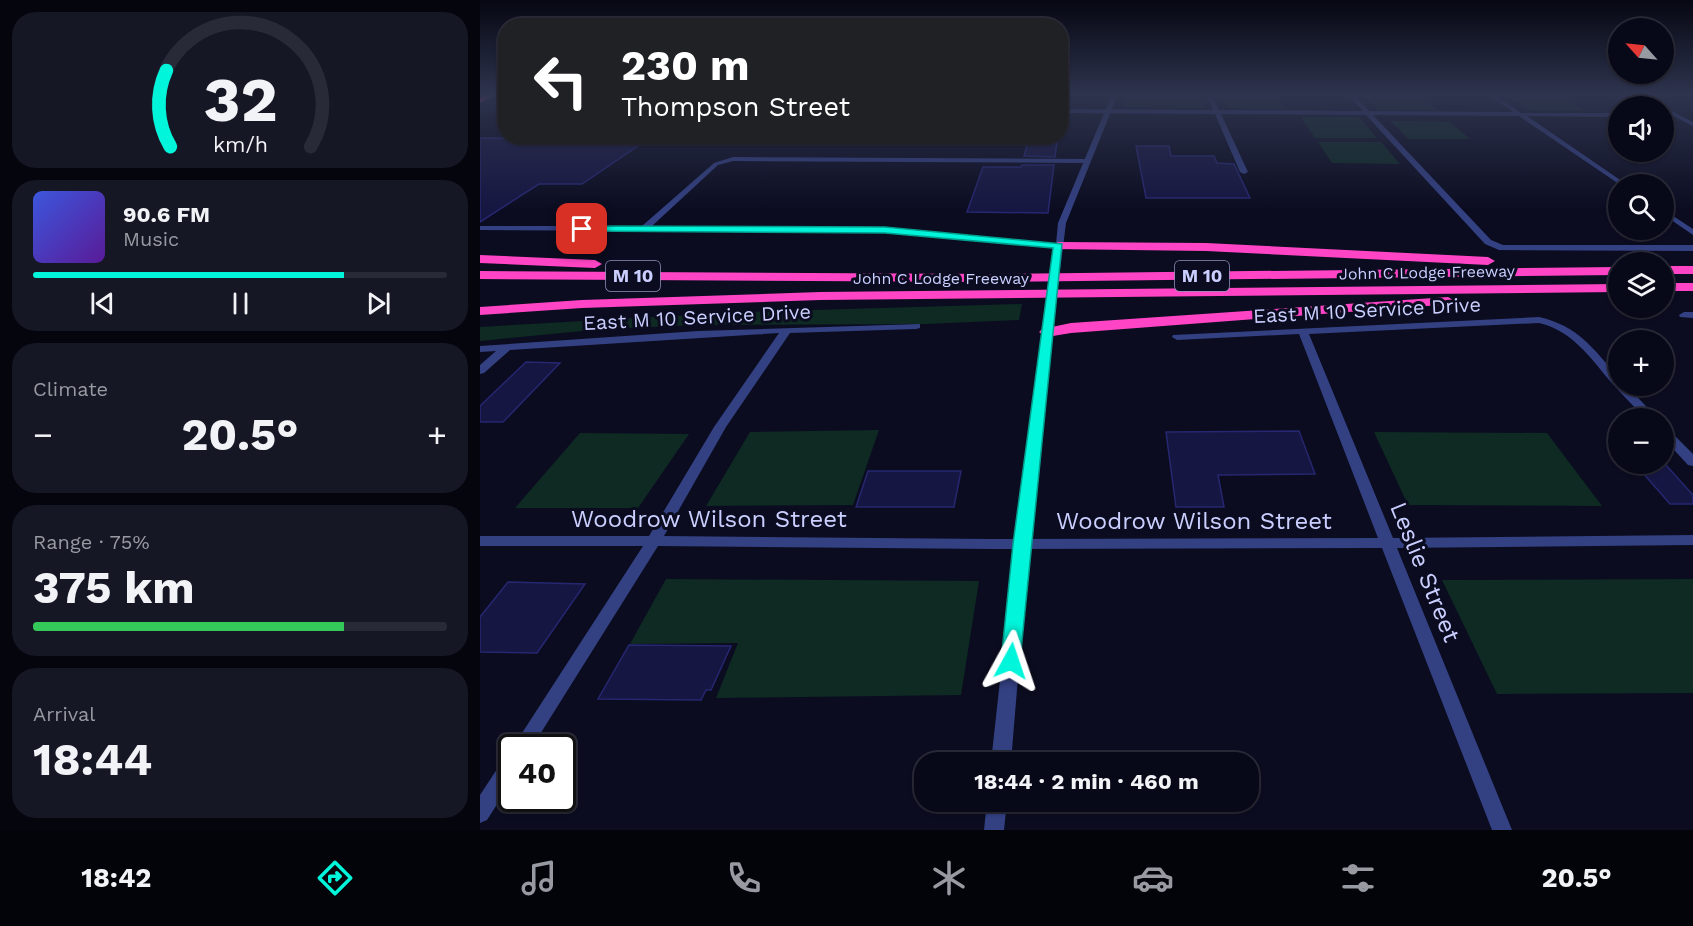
<!DOCTYPE html>
<meta charset="utf-8">
<style>
:root{--surface:#080918;--page:#161725;--text:#f1f3f6;--muted:#989aa2;--line:#292a37;--accent:#00f5da}
body{margin:0;font-family:"Work Sans",sans-serif;background:var(--page);color:var(--text);height:100vh;display:flex;flex-direction:column;font-size:22px;white-space:nowrap}
*{box-sizing:border-box;margin:0}
p{font-size:20px;color:var(--muted)}
.icon{flex:none;width:33px;height:33px;fill:none;stroke:currentColor;stroke-width:2;stroke-linecap:round;stroke-linejoin:round}
.map{position:relative;flex:1;overflow:hidden}
.panel{display:flex;flex-direction:column;gap:12px;padding:12px;background:#04050d;width:480px}
.panel>*{flex:none}
.top-card{position:absolute;left:18px;top:18px;width:570px;height:126px;border-radius:24px;box-shadow:0 2px 4px #0004,0 0 0 2px var(--line);background:#202124;color:#fff;overflow:hidden}
.needle{width:39px;rotate:297deg}
.tools{position:absolute;left:1128px;top:18px;display:grid;gap:12px}
.tools a{display:grid;place-items:center;width:66px;height:66px;border-radius:50%;background:var(--surface);box-shadow:0 2px 4px #0004,0 0 0 2px var(--line);font-size:30px}
.speed{position:absolute;left:18px;top:734px;display:flex;gap:12px;font-size:30px;font-weight:700;text-align:center}
.speed>*{display:grid;place-content:center;width:78px;height:78px;border-radius:50%;background:var(--surface);box-shadow:0 2px 4px #0004,0 0 0 2px var(--line);line-height:1}
.speed .limit{border:3px solid #111;border-radius:9px;background:#fff;color:#111}
.pin{position:absolute;display:grid;place-items:center;width:51px;height:51px;color:#fff;margin:-26px;border-radius:12px;box-shadow:0 3px 9px #0006}
.me{position:absolute;width:66px;margin:-33px;rotate:5deg;stroke-linejoin:round;filter:drop-shadow(0 0 4px #0008)}
.turn{display:flex;align-items:center;gap:21px;height:126px;padding:0 24px;font-size:27px}
.turn .icon{width:78px;height:78px;stroke-width:2.5}
.turn b{display:block;font-size:42px;line-height:51px}
.big{font-size:45px;font-weight:700;line-height:1.1}
.panel .tile{flex:1;display:flex;flex-direction:column;justify-content:center;gap:9px;min-width:0;padding:0 21px;border-radius:24px;background:var(--page)}
.panel .dial{align-items:center;gap:0}
.dial svg{height:156px;overflow:visible;fill:none;stroke:var(--line);stroke-width:7;stroke-linecap:round;text-anchor:middle}
.dial text{fill:var(--text);stroke:none}
.song{display:flex;align-items:center;gap:18px}
.cover{width:72px;height:72px;border-radius:9px;background:linear-gradient(135deg,hsl(230 70% 55%),hsl(270 70% 35%))}
.played{height:6px;border-radius:3px;background:linear-gradient(90deg,var(--accent) 75%,var(--line) 75%)}
.keys{display:flex;justify-content:space-around;direction:ltr}
.heat{display:flex;justify-content:space-between;align-items:center;font-size:33px;direction:ltr}
.charge{height:9px;border-radius:4px;background:linear-gradient(90deg,#34c759 75%,var(--line) 0)}
.trip{position:absolute;left:434px;top:752px;width:345px;height:60px;border-radius:24px;background:var(--surface);box-shadow:0 2px 4px #0004,0 0 0 2px var(--line);font-weight:700;line-height:60px;text-align:center}
.tab-bar{display:flex;height:96px;justify-content:space-around;align-items:center;background:#03040a;color:var(--muted)}
.tab-bar .icon{width:42px;height:42px}
.tab-bar .active{color:var(--accent)}
.tab-bar b{font-size:27px;color:var(--text)}
main{display:flex;flex:1;min-height:0}
.map>svg:first-child{display:block}
.green{fill:#0e2a23}
.building{fill:#161642;stroke:#262770;stroke-width:1.5}
.lines{fill:none;stroke-linecap:round;stroke-linejoin:round}
.minor{fill:#334082;fill-rule:evenodd}
.tertiary{fill:#334082;fill-rule:evenodd}
.motorway{fill:#ff45c5;fill-rule:evenodd}
.tertiary-bridge-far1{stroke:#334082;stroke-width:8}
.tertiary-bridge{stroke:#334082;stroke-width:10}
.route{fill:#00f5da;stroke:#009f8e;stroke-width:1.5}
.labels{text-anchor:middle;stroke-width:6;stroke-linejoin:round;paint-order:stroke}
.far-street-label{font-size:16px;fill:#cacfff;stroke:#0b0c20}
.shield{fill:#0b0c20;stroke:#9194bc;stroke-width:1.5}
.shield-label{font-size:18px;font-weight:bold;fill:#cacfff}
.street-label{font-size:20px;fill:#cacfff;stroke:#0b0c20}
.near-street-label{font-size:24px;fill:#cacfff;stroke:#0b0c20}
</style>
<main>
<section class="panel">
<div class="tile dial"><svg viewBox="0 0 100 80">
<path d="M14 69A42 42 0 1 1 86 69"/>
<path d="M14 69A42 42 0 0 1 12 30" stroke="#00f5da"/>
<text x="50" y="56" font-size="32" font-weight="700">32</text>
<text x="50" y="72" font-size="11">km/h</text>
</svg></div>
<div class="tile">
<div class="song"><i class="cover"></i><div><b>90.6 FM</b><p>Music</p></div></div>
<div class="played"></div>
<div class="keys"><svg class="icon" aria-label="previous" viewBox="0 0 24 24"><path d="M18 5L8 12l10 7zM5 5v14"/></svg><svg class="icon" aria-label="pause" viewBox="0 0 24 24"><path d="M8 5v14M16 5v14"/></svg><svg class="icon" aria-label="next" viewBox="0 0 24 24"><path d="M6 5l10 7-10 7zM19 5v14"/></svg></div>
</div>
<div class="tile"><p>Climate</p>
<div class="heat"><a>−</a><b class="big">20.5°</b><a>+</a></div>
</div>
<div class="tile"><p>Range · 75%</p><b class="big">375 km</b><div class="charge"></div></div>
<div class="tile"><p>Arrival</p><b class="big">18:44</b></div>
</section>
<div class="map">
<svg width="1213" height="830" viewBox="0 0 1213 830">
<rect width="100%" height="100%" fill="#0b0c20"/>
<g class="green">
<path d="M649,94H718L723,108L644,107Z"/>
<path d="M741,94H795L804,109L747,108Z"/>
<path d="M883,94H936L956,110H899Z"/>
<path d="M1028,97H1081L1105,111L1049,110Z"/>
<path d="M821,117H879L897,138H835Z"/>
<path d="M911,121L970,122L990,139H928Z"/>
<path d="M838,142H901L920,164L852,163Z"/>
<path d="M542,304L539,320L445,324L215,325L112,330L0,341V327L16,326L264,312Z"/>
<path d="M399,430L373,505L226,506L270,432Z"/>
<path d="M894,432L1067,433L1122,506L928,505Z"/>
<path d="M100,433L209,434L158,508H35Z"/>
<path d="M186,579L499,581L481,695L236,698L258,643L150,644Z"/>
<path d="M1213,579V693L1017,694L962,580Z"/>
</g>
<g class="building">
<path d="M0,138L168,139L102,184H59L0,222Z"/>
<path d="M548,142H577L575,157L544,156Z"/>
<path d="M656,146H689L691,156H734L737,163L754,164L770,198H666Z"/>
<path d="M542,165H574L568,213L487,212L503,167H541Z"/>
<path d="M46,362L80,363L23,422H0V406Z"/>
<path d="M819,431L835,474L738,475L744,507H696L686,432Z"/>
<path d="M1155,464H1185L1213,495V504H1190Z"/>
<path d="M388,471H481L474,507H376Z"/>
<path d="M28,582L105,584L57,653L0,652V617Z"/>
<path d="M149,645L251,646L231,690H226L221,700L118,699Z"/>
</g>
<g class="lines">
<g class="minor">
<path d="M726,94H732L739,110L883,111L867,94H873L889,111L1033,112L1007,94H1013L1041,113H1138V117L1047,116L1146,184H1139L1039,116L893,115L1011,240L1023,245H1213V251L1019,250L1005,244L886,115L741,114L768,172L764,174L760,172L735,114L580,113V109L733,110Z"/>
<path d="M1149,94H1156L1181,106H1174Z"/>
<path d="M1184,107L1213,122V126L1184,111Z"/>
<path d="M253,157L606,159L609,161L606,163L253,161L238,165L172,226L405,228L581,244L582,246L578,249L405,232L0,230V226H162L234,163Z"/>
<path d="M1184,210L1213,229V235L1184,215Z"/>
<path d="M1204,312H1213V318L1200,317L1199,315Z"/>
<path d="M1059,317C1098,326 1113,348 1138,377V386H1147L1177,418H1165C1153,406 1141,393 1130,381C1110,357 1091,330 1059,323L829,334L913,538L1213,535V545L917,548L1032,830H1012L902,548L512,549L178,546L52,747H33L163,546H0V536H169L234,427L299,333L30,350L4,373L0,374V365L16,351L0,352V346L218,331L440,324V328L436,329L310,333L246,427L184,536L512,539L898,538L819,334L697,340L692,337L693,335Z"/>
<path d="M1184,428L1188,429L1213,454V466L1208,465L1184,439Z"/>
<path d="M32,754V781L7,820L0,823V795L25,757Z"/>
</g>
<g class="tertiary">
<path d="M632,94H638L586,223L581,263L577,266L574,265L578,223Z"/>
<path d="M570,305L575,308L549,544L531,762H511L535,544L565,308Z"/>
<path d="M507,801H527L524,830H504Z"/>
</g>
<g class="motorway">
<path d="M6,94H16L0,103V97Z"/>
<path d="M578,242L726,243L1008,257L1015,261L1008,265L726,251L573,249L572,246Z"/>
<path d="M0,255L115,260L122,264L115,268L0,263Z"/>
<rect x="1184" y="266" width="29" height="8"/>
<path d="M1138,267V275L512,282L0,279V271L512,274Z"/>
<rect x="1184" y="283" width="29" height="8"/>
<path d="M1138,284V292L340,300L102,308L0,315V307L102,300L340,292Z"/>
<path d="M968,297L975,301L973,304L591,333L567,337L559,332L562,329L591,323Z"/>
</g>
<path class="tertiary-bridge-far1" d="M574,281L577,263"/>
<path class="tertiary-bridge" d="M570,308L574,279"/>
</g>
<linearGradient id="sky" x2="0" y2="1"><stop stop-color="#060712"/><stop offset="0.45" stop-color="#2e344e"/><stop offset="1" stop-color="#2e344e" stop-opacity="0"/></linearGradient>
<rect width="1213" height="210" fill="url(#sky)"/>
<path class="route" d="M102,226L405,227L582,244L540,661L537,666L531,669L524,666L521,661L533,544L573,248L405,233L99,231L97,229Z"/>
<g class="labels">
<g class="far-street-label">
<text transform="translate(947 272) rotate(-1)" y="6">John C Lodge Freeway</text>
<text x="461" y="284">John C Lodge Freeway</text>
</g>
<g class="shield">
<rect x="126" y="261" width="54" height="30" rx="4.5"/>
<rect x="695" y="261" width="54" height="30" rx="4.5"/>
</g>
<g class="shield-label">
<text x="153" y="282">M 10</text>
<text x="722" y="282">M 10</text>
</g>
<g class="street-label">
<text transform="translate(887 310) rotate(-3)" y="7">East M 10 Service Drive</text>
<text transform="translate(217 317) rotate(-3)" y="7">East M 10 Service Drive</text>
</g>
<g class="near-street-label">
<text x="229" y="527">Woodrow Wilson Street</text>
<text x="714" y="529">Woodrow Wilson Street</text>
<text transform="translate(945 572) rotate(68)" y="8">Leslie Street</text>
</g>
</g>
</svg>
<div class="tools">
<a><svg class="needle" viewBox="-14 -14 28 28"><path d="M0-13l5 13h-10z" fill="#e53935"/><path d="M0 13l5-13h-10z" fill="#989aa2"/></svg></a>
<a><svg class="icon" aria-label="sound" viewBox="0 0 24 24"><path d="M4 9h4l5-4v14l-5-4H4zM17 9q2 3 0 6"/></svg></a>
<a><svg class="icon" aria-label="search" viewBox="0 0 24 24"><circle cx="10" cy="10" r="6"/><path d="M15 15l6 6"/></svg></a>
<a><svg class="icon" aria-label="layers" viewBox="0 0 24 24"><path d="M12 4l9 5-9 5-9-5zM3 14l9 5 9-5"/></svg></a>
<a>+</a>
<a>−</a>
</div>
<div class="speed"><div class="limit">40</div></div>
<div class="pin" style="left:102px;top:229px;background:#d93025"><svg class="icon" aria-label="arrive" viewBox="0 0 24 24"><path d="M6 21V4h12l-3 4 3 4H6"/></svg></div>
<svg class="me" style="left:531px;top:661px" viewBox="-20 -20 40 40"><path d="M0-17L14 15 0 8-14 15z" fill="#00f5da" stroke="#fff" stroke-width="4"/></svg>
<div class="trip">18:44 · 2 min · 460 m</div>
<div class="top-card">
<div class="turn"><svg class="icon" aria-label="left" viewBox="0 0 24 24"><path d="M17 20v-9H6M10 6l-5 5 5 5"/></svg><div><b>230 m</b>Thompson Street</div></div>
</div>
</div>
</main>
<nav class="tab-bar">
<b>18:42</b>
<svg class="icon active" aria-label="directions" viewBox="0 0 24 24"><path d="M12 3l9 9-9 9-9-9zM9 14v-3h6M13 9l2 2-2 2"/></svg>
<svg class="icon" aria-label="music" viewBox="0 0 24 24"><path d="M9 18V5l10-2v13"/><circle cx="6" cy="18" r="3"/><circle cx="16" cy="16" r="3"/></svg>
<svg class="icon" aria-label="phone" viewBox="0 0 24 24"><path d="M5 4h4l2 5-3 2q2 4 5 5l2-3 5 2v4C11 20 4 13 5 4z"/></svg>
<svg class="icon" aria-label="climate" viewBox="0 0 24 24"><path d="M12 3v18M4 7l16 10M4 17L20 7"/></svg>
<svg class="icon" aria-label="car" viewBox="0 0 24 24"><path d="M5 17H2v-5l4-1 3-4h7l3 4 3 1v5h-3M9 17h6M6 11h13"/><circle cx="7" cy="17" r="2"/><circle cx="17" cy="17" r="2"/></svg>
<svg class="icon" aria-label="filters" viewBox="0 0 24 24"><path d="M4 7h16M4 17h16"/><circle cx="9" cy="7" r="2"/><circle cx="15" cy="17" r="2"/></svg>
<b>20.5°</b>
</nav>
